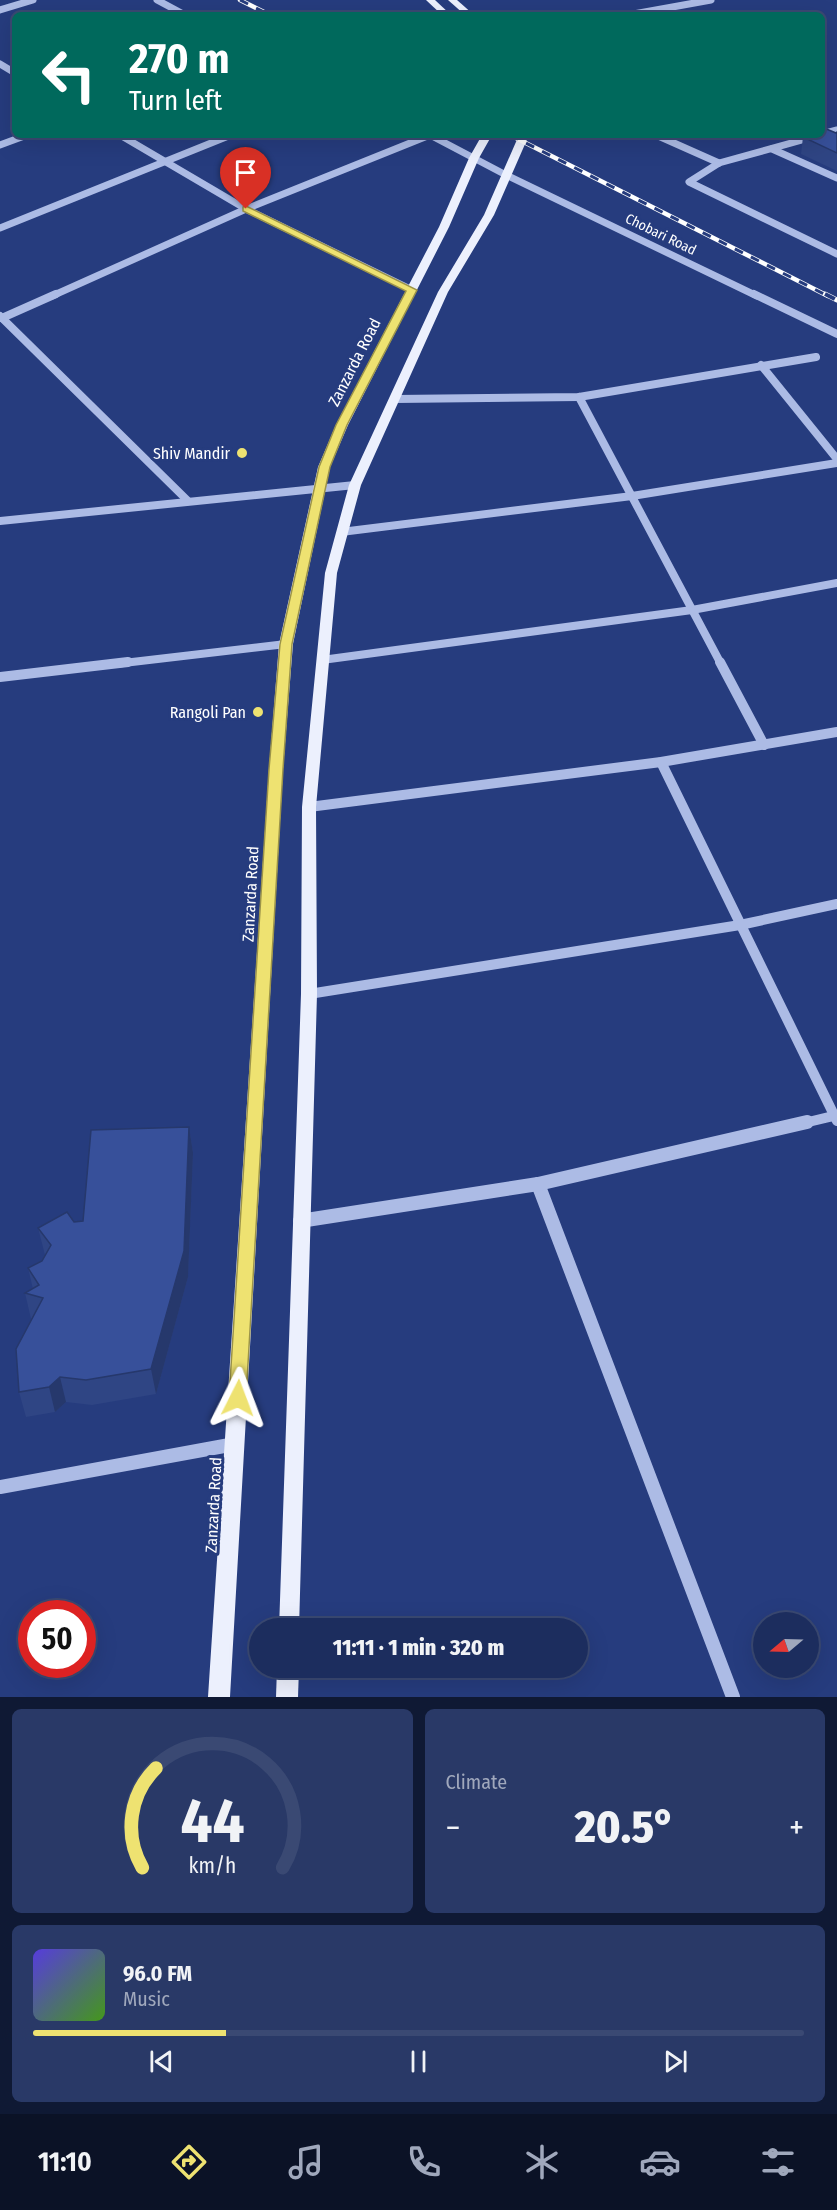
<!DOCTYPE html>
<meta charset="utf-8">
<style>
:root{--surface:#1c2d5e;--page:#293967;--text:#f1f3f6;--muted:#a0a8bc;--line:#3a4973;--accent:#eee271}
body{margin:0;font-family:"Fira Sans Condensed",sans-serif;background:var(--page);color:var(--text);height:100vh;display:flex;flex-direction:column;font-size:22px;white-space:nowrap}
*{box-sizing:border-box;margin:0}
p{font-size:20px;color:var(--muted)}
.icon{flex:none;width:33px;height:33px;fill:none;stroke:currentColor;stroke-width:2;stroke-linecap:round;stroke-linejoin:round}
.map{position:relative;height:1697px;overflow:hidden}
.panel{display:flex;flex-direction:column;gap:12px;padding:12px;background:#0f1934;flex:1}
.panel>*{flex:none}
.banner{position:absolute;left:12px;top:12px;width:813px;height:126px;border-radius:9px;box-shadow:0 6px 24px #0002,0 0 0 2px var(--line);background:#00695c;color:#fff;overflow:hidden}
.needle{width:39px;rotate:251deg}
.controls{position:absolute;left:753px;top:1612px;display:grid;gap:12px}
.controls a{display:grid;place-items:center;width:66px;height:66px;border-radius:50%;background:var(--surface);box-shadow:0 6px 24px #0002,0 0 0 2px var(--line);font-size:30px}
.speed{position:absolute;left:18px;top:1600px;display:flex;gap:12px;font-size:30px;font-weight:700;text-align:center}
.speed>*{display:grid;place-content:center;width:78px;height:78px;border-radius:50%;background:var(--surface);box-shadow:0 6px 24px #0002,0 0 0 2px var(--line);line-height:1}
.speed .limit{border:9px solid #d22;background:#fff;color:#111}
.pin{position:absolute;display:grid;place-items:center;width:51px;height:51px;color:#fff;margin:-62px -26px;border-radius:50% 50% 50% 0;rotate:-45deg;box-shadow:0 0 6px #0007}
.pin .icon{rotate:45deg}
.me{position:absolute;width:66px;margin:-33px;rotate:3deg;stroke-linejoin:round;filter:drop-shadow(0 0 4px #0008)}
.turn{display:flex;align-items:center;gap:21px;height:126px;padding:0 18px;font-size:27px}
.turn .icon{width:78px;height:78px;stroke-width:2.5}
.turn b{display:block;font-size:42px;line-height:51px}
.big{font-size:45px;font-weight:800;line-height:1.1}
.panel .widget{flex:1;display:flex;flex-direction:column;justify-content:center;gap:9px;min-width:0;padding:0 21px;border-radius:9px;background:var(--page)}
.panel .dial{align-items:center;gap:0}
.dial svg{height:156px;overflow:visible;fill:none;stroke:var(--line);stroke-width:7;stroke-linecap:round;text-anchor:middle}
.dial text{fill:var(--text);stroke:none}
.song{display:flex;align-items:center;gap:18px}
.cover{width:72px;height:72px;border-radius:9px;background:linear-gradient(135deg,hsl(250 70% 55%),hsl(100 70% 35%))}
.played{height:6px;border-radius:3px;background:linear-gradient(90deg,var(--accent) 25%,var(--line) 25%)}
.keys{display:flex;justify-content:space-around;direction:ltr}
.heat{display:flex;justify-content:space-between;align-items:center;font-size:33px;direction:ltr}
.panel .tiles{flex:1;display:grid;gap:12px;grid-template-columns:1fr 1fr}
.widget:last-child{grid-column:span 2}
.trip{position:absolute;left:249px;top:1618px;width:339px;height:60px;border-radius:30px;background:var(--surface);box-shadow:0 6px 24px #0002,0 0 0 2px var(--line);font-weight:800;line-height:60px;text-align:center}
.menu{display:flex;height:96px;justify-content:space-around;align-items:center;background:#0b1226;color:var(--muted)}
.menu .icon{width:42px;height:42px}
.menu .current{color:var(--accent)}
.menu b{font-size:27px;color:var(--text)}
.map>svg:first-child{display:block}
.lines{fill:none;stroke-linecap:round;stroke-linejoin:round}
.minor-far3{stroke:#acbbe5;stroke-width:7}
.minor-far2{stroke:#acbbe5;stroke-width:8}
.minor-far1{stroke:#acbbe5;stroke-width:10}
.minor{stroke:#acbbe5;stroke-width:14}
.major{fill:#ecf0fd;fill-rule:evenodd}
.rail-far1-casing{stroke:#fff;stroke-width:4.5}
.rail-casing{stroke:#fff;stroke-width:5}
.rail-far1{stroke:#263c7e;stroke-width:3;stroke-dasharray:9;stroke-linecap:butt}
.rail{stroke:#263c7e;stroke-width:4;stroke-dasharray:11;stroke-linecap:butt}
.wall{fill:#2f4584}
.shaded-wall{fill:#26386c}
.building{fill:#37509a;stroke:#26386c;stroke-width:1.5}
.route{fill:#eee271;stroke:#9b9349;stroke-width:1.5}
.poi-dot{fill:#eee271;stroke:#263c7e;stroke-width:2}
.labels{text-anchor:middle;stroke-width:6;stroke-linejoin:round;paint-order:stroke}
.far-street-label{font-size:14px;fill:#fff;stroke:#263c7e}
.street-label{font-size:16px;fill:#fff;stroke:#263c7e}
.poi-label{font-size:16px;fill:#fff;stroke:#263c7e;text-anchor:end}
</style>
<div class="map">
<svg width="837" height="1697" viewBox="0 0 837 1697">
<rect width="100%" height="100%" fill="#263c7e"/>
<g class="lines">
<g class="minor-far3">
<path d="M157,0L185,15"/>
<path d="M0,10L33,0"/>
<path d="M628,15L711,0"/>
<path d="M0,64L15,73"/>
<path d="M822,134L837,130"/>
<path d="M120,135L246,209L412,290"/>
<path d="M430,135L506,175L757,296"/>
<path d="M656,135L719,163"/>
<path d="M820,135L719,163L689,182L837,254"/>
<path d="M0,145L27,135"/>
<path d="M772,149L837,178"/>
<path d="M0,228L231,135"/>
<path d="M52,296L246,209L430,135"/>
</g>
<g class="minor-far2">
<path d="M754,294L837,334"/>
<path d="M0,316L188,501"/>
<path d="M2,318L56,294"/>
<path d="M761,365L837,459"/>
<path d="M579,397L721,664"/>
<path d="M395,399L579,397L816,357"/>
<path d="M0,521L355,485"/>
<path d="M341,532L632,496L837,463"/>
<path d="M322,660L692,610L837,583"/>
<path d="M115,664L286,644"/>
</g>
<g class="minor-far1">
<path d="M720,662L764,745"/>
<path d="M0,677L128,662"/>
<path d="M661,762L837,1121"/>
<path d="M309,807L661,762L837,732"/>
<path d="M309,994L740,925L837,904"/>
<path d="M800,1124L837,1115"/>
</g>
<g class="minor">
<path d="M538,1184L733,1697"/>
<path d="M300,1221L538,1184L807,1122"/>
<path d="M0,1487L235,1444"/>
</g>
<g class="major">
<path d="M426,0H435L451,15H442Z"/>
<path d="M448,0H457L474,15H465Z"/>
<path d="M482,135H492L479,158L449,227L348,425L330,467L293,644L283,769L230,1697H208L269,769L279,644L318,467L336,425L439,227L469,158Z"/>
<path d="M519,135H529L494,215L448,292L361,485L337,573L316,807L317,994L299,1629H279L301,994L302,807L325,573L349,485L438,292L484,215Z"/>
<path d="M277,1668H299L298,1697H276Z"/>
</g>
<defs>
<g id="rail-far1">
<path d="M240,0L270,15"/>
<path d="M510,135L828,296"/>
</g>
<path id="rail" d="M825,294L837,300"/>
</defs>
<use href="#rail-far1" class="rail-far1-casing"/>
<use href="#rail" class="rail-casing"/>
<use href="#rail-far1" class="rail-far1"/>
<use href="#rail" class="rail"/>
</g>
<g class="wall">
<path d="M837,132V171L801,154L803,137Z"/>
<path d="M189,1127L193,1153L188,1277L156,1394L92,1405L66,1402L55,1412L26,1417L19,1392L32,1319H31L25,1293L33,1289L28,1268L42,1261L45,1255L38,1228L83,1221Z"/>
</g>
<g class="shaded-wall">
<path d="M189,1127L193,1153L188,1277L156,1394L151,1369Z"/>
<path d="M60,1377L66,1402L55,1412L49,1387Z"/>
</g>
<g class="building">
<path d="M824,128L836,133L837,132V153L803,137L808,135H822V129Z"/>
<path d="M189,1127L184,1251L151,1369L86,1380L60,1377L49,1387L19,1392L16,1349L43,1298L25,1293L39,1285L28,1268L42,1261L51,1245L38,1228L67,1212L74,1222L83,1221L91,1130Z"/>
</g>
<path class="route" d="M246,206L417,290L347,425L330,467L292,644L283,769L246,1398L244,1403L238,1406L231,1403L229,1398L269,769L280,644L319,467L336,425L406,291L243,211V207Z"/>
<g class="poi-dot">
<circle cx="242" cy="453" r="6"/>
<circle cx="258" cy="712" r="6"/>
</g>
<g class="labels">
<g class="far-street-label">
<text transform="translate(661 234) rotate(26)" y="5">Chobari Road</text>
</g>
<g class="street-label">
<text transform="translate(354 362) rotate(-63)" y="6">Zanzarda Road</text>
<text transform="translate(250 894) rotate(-87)" y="6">Zanzarda Road</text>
<text transform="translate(213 1505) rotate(-87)" y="6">Zanzarda Road</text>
</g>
<g class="poi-label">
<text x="230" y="459">Shiv Mandir</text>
<text x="246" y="718">Rangoli Pan</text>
</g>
</g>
</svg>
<div class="controls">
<a><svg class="needle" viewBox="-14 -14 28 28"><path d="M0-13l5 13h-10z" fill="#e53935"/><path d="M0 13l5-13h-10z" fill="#a0a8bc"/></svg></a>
</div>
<div class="speed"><div class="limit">50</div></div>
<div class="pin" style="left:246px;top:209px;background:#d93025"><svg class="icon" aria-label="arrive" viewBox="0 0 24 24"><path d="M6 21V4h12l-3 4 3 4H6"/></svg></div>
<svg class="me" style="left:238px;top:1398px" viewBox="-20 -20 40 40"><path d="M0-17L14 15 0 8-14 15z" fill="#eee271" stroke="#fff" stroke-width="4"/></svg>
<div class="trip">11:11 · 1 min · 320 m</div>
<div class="banner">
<div class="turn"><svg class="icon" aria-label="left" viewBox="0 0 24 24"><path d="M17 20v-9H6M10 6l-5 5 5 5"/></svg><div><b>270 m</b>Turn left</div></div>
</div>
</div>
<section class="panel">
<div class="tiles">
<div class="widget dial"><svg viewBox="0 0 100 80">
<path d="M14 69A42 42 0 1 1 86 69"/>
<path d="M14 69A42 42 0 0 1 21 18" stroke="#eee271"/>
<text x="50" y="56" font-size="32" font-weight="700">44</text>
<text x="50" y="72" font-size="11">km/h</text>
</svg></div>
<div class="widget"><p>Climate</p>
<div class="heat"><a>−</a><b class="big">20.5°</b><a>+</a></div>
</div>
<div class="widget">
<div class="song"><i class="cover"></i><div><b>96.0 FM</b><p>Music</p></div></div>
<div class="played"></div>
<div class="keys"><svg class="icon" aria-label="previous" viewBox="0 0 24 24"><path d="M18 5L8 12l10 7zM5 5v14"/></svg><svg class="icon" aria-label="pause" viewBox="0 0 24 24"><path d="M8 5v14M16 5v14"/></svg><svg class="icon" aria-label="next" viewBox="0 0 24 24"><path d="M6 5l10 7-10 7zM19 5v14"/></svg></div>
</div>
</div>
</section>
<nav class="menu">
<b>11:10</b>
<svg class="icon current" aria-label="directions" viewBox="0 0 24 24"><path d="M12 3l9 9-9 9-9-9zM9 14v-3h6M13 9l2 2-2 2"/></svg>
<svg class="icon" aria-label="music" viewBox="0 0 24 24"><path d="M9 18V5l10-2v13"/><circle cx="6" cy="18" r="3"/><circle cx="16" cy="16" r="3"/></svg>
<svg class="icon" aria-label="phone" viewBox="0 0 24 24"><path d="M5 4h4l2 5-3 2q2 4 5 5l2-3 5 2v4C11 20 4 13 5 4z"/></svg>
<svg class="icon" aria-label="climate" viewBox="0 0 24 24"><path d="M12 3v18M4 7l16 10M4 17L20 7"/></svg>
<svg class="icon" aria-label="car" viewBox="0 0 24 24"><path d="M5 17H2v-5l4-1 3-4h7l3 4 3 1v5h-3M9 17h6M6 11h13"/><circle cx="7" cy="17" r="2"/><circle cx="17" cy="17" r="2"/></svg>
<svg class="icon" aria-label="filters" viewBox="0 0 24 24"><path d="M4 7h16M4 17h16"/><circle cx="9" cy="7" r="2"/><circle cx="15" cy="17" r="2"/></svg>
</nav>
